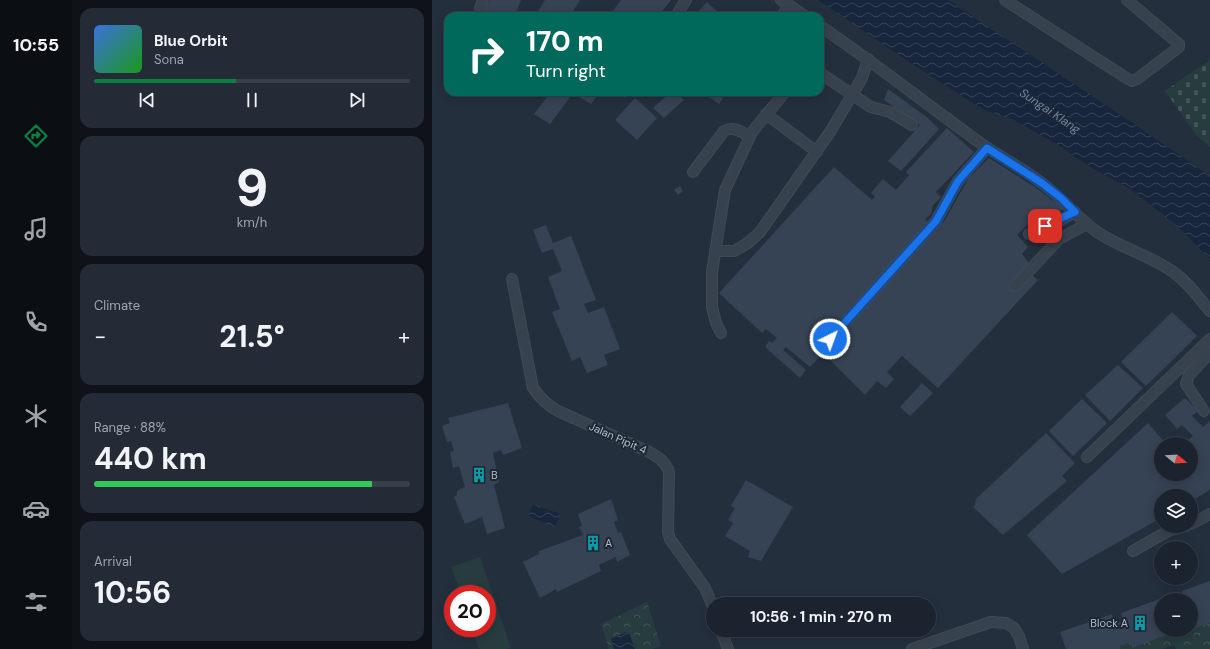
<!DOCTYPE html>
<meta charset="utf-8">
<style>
:root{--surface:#1b232e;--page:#242b36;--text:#f1f3f6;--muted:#a0a4aa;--line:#39404a;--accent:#0b8043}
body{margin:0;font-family:"DM Sans",sans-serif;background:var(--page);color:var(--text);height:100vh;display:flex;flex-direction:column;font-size:15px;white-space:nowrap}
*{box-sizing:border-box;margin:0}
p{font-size:13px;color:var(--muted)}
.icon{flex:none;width:22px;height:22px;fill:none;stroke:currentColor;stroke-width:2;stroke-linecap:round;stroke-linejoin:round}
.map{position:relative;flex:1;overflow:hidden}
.side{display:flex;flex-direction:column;gap:8px;padding:8px;background:#0f1319;width:360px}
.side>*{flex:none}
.banner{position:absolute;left:12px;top:12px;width:380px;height:84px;border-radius:12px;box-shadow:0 2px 10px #0003,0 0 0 1px var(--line);background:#00695c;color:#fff;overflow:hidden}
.needle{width:26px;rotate:108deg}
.buttons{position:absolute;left:722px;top:437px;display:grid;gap:8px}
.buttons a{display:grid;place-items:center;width:44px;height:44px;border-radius:50%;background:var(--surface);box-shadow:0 2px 10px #0003,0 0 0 1px var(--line);font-size:20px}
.speed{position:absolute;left:12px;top:585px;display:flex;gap:8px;font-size:20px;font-weight:700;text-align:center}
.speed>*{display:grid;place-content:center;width:52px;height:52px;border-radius:50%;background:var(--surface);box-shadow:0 2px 10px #0003,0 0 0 1px var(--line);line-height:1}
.speed .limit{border:6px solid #d22;background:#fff;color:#111}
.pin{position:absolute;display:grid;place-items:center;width:34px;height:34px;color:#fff;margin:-17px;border-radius:8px;box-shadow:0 2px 6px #0006}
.me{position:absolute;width:44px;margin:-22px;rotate:42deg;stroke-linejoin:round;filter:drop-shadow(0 0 3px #0008)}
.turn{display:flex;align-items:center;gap:14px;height:84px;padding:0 16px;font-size:18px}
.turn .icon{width:52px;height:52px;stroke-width:2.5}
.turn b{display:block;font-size:28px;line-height:34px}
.big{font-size:30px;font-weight:700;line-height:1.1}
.side .tile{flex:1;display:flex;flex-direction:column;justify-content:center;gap:6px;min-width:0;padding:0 14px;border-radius:12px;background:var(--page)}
.side .dial{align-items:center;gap:0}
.dial b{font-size:52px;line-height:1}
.song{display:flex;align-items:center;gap:12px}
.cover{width:48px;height:48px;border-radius:6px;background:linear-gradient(135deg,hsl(220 70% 55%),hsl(120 70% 35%))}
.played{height:4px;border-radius:2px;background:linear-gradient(90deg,var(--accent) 45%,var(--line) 45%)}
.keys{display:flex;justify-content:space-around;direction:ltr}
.heat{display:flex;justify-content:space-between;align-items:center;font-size:22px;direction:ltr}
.charge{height:6px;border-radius:3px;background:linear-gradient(90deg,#34c759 88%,var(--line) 0)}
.trip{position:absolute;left:274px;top:597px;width:230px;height:40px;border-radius:20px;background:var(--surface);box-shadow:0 2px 10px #0003,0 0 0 1px var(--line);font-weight:700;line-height:40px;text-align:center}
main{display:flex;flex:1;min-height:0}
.tab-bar{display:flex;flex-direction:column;width:72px;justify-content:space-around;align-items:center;background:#0b0e12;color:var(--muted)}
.tab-bar .icon{width:28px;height:28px}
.tab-bar .current{color:var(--accent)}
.tab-bar b{font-size:18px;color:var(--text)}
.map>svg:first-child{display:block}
.cemetery{fill:url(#cemetery-stones)}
.park{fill:url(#park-crowns)}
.pitch{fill:#263c3f}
.water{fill:url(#water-waves)}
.building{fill:#364354}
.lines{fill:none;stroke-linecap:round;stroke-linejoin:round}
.minor-casing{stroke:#414a57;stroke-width:12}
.minor{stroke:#38414e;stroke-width:10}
.route-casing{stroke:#114b97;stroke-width:10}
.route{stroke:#1a73e8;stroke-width:7}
.labels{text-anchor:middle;stroke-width:4;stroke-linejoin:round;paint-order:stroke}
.street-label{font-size:11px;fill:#b4bcc9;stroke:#1d2633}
.poi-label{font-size:11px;fill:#b4bcc9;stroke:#1d2633;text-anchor:start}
.water-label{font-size:12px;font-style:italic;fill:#6d86a8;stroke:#1d2633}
</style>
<main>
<nav class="tab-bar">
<b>10:55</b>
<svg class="icon current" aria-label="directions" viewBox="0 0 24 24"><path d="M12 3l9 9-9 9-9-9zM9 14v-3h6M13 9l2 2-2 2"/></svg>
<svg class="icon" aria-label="music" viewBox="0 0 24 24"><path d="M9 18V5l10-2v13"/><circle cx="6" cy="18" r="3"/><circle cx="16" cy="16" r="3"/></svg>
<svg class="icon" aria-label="phone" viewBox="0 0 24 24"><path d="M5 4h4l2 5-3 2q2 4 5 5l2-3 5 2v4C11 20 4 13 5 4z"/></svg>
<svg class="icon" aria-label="climate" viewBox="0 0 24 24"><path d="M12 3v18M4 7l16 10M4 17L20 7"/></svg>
<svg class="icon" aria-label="car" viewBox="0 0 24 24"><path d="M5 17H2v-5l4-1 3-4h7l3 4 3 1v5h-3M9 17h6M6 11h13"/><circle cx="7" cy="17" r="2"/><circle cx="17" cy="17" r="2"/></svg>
<svg class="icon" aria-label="filters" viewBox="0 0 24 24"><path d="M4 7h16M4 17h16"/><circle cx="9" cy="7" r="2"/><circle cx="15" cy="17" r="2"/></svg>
</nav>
<section class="side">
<div class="tile">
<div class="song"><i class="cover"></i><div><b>Blue Orbit</b><p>Sona</p></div></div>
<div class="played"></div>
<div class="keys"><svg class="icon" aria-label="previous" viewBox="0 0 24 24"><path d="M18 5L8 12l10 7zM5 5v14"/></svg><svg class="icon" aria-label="pause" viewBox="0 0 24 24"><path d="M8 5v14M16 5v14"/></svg><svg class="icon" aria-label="next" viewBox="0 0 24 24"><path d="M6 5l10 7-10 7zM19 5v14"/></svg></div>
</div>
<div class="tile dial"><b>9</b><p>km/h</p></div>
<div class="tile"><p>Climate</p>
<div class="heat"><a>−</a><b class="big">21.5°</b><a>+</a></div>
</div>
<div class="tile"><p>Range · 88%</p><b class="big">440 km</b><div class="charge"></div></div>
<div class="tile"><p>Arrival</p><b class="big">10:56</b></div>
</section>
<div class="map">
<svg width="778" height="649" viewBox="0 0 778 649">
<defs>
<pattern id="cemetery-stones" width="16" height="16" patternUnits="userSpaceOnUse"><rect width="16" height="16" fill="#263c3f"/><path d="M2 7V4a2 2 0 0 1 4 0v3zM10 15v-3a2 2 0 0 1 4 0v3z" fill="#435659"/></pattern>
<pattern id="park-crowns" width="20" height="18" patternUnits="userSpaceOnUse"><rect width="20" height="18" fill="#263c3f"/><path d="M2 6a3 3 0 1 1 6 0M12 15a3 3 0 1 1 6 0" fill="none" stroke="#435659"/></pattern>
<pattern id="water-waves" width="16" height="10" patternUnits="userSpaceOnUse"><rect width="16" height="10" fill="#17263c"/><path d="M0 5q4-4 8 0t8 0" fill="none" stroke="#364457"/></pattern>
</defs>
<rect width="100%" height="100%" fill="#242f3e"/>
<path class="cemetery" d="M778,60V147L765,136L733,91Z"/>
<g class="park">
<path d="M215,602L229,646L220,649H177L169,624Z"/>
<path d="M759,617L763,628L778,623V649H744L743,645L730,649H689L688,646L698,642L700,647L745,631V630H759Z"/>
</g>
<path class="pitch" d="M48,557L79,648L75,649H47L40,628H55V594H29L19,567Z"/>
<g class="water">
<path d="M386,0H516L699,122L778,176V259L744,225L697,188L663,170L626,145L582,120L550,109L474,60Z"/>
<path d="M101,504L128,514L123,527L96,516Z"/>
<path d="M194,632L197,633L203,649H182L179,639Z"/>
</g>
<g class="building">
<path d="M58,0H89L83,16H51Z"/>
<path d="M113,0H148L138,16H103Z"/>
<path d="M189,0H239L226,16H177Z"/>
<path d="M275,2L290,16H262Z"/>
<path d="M456,89L496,118L507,129L469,171L456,161L488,125L452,100Z"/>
<path d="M119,92H168L159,104L141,93L118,124L102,114Z"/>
<path d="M239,92H244L252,100L232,118L221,108Z"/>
<path d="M270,92H282L291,98L287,104Z"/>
<path d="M203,98L225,118L205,140L183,120Z"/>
<path d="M515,128L542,152L504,192L509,197L501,205L499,214L493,219L496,222L390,342L397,347L513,220L536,179L557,158L606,189L631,209L613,221L606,214L585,235L596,247L590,254L597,263L578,285L583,290L599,274L606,280L506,388L470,356L455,372L462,379L454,388L445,381L433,395L391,353L378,367L354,347L351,350L374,370L368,378L333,347L337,341L340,343L345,338L334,329L330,333L287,293L402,167L440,200L443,196L439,193L451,179L464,190L477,175L474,172Z"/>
<path d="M248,186L251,191L246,195L242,190Z"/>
<path d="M114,225L121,243L139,236L164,300L152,304L156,313L172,307L188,349L172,355L176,365L155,373L148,357L140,361L120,312L128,309L116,277L130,271L121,249L110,253L101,230Z"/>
<path d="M740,312L765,336L714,386L689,362Z"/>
<path d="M686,365L711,388L678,421L653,395Z"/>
<path d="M490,383L501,393L478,416L468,407Z"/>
<path d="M753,398L766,411L760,416L771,427L778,421V490L759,501V496H729V518L630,574L595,535L716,423L734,444H729V474H759V444H751L761,436L750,425L745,429L733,415Z"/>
<path d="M650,399L675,423L641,456L617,431Z"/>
<path d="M76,403L90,448L71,455L69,450L61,453L67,482L62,485L73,528L55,534L50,517L33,524L22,497L25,495V491L33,487L27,466L21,468L18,452L22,451L19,441L15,442L10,426L18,423L16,418Z"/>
<path d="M614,433L643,463L630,476L635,481L571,535L542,508L544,499Z"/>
<path d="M314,480L361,507L329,561L316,557L318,551L293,536L301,523L296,520L303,508L299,506Z"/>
<path d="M179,499L186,520L182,522L186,533L189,532L198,555L185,562L184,557L167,565L169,571L125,592L124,589L108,598L91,562L107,554V551L151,535L147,527L150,526L146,514Z"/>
<path d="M778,581V623L763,628L759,617V600H753L750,591Z"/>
<path d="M733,597L734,600H729V630H745V631L700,648L698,642L688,646L689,649H634L628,632L680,614L683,624L691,621L689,613Z"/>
</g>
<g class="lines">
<defs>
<g id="minor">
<path d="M349,0L373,16"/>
<path d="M573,0L696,79L700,81L705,79L747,47V44L695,0"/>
<path d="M48,9L51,0"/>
<path d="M244,16L254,0"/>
<path d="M350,16L357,5"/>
<path d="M388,26C440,61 489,100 540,137C562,154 588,166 611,184C630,198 645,218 665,232C689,248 717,255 740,271C756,282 766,297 778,311"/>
<path d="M388,73L439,107L458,112L480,125"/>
<path d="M334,114L385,152"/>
<path d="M261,172L292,131C302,126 309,132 318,136"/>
<path d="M597,234L625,222L643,212"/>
<path d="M283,251H302L316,243L328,232L398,132L430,78L436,59"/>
<path d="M80,279L101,388C108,398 115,405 126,411L217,452C226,457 233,461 237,472L236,532L238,539L273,588L281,607"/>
<path d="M583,286L627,239L655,224"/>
<path d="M289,333L284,323L280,307V272L293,190L320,132L353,92"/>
<path d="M398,339L497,229L504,221L526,181L555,148"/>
<path d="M772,411L754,384L757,375L778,353"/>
<path d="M655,457L778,339"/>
<path d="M759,524L778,514"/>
<path d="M701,551L736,531L754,526"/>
<path d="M289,630L296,649"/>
<path d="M480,649L559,622L574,623L582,628L587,636L591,649"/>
</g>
</defs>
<use href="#minor" class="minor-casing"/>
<use href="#minor" class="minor"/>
</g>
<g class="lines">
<defs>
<path id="route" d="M398,339L497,229L504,221L526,181L555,148L610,183L629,198L643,212C632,216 624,222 613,226"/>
</defs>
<use href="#route" class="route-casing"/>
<use href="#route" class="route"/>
</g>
<defs>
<symbol id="building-bare" viewBox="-9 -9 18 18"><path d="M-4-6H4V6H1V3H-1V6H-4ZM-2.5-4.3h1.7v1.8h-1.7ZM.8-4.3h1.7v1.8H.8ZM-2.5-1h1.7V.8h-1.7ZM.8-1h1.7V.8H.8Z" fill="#0f9aa8" stroke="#1d2633" stroke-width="2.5" paint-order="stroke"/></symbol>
</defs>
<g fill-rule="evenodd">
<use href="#building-bare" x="36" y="464" width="22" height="22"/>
<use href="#building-bare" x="150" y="532" width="22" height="22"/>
<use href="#building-bare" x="697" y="612" width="22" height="22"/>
</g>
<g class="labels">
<g class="street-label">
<text transform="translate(186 438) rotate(24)" y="4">Jalan Pipit 4</text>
</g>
<g class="poi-label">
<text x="59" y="479">B</text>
<text x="173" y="547">A</text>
<text x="696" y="627" text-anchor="end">Block A</text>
</g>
<g class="water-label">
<text transform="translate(618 111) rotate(34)" y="4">Sungai Klang</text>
</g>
</g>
</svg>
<div class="buttons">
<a><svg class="needle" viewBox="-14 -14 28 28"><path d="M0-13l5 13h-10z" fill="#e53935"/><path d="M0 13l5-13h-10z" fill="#a0a4aa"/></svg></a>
<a><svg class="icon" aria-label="layers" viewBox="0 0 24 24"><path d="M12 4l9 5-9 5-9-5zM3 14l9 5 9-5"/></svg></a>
<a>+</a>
<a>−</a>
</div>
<div class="speed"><div class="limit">20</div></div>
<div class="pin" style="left:613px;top:226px;background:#d93025"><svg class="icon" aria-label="arrive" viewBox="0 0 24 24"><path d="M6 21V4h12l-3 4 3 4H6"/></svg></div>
<svg class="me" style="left:398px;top:339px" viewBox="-20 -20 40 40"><circle r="17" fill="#1a73e8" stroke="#fff" stroke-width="3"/><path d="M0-11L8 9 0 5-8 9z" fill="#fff"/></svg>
<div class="trip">10:56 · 1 min · 270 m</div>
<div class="banner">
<div class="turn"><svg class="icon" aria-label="right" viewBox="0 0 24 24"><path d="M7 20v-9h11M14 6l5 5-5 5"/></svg><div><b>170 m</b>Turn right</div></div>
</div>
</div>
</main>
